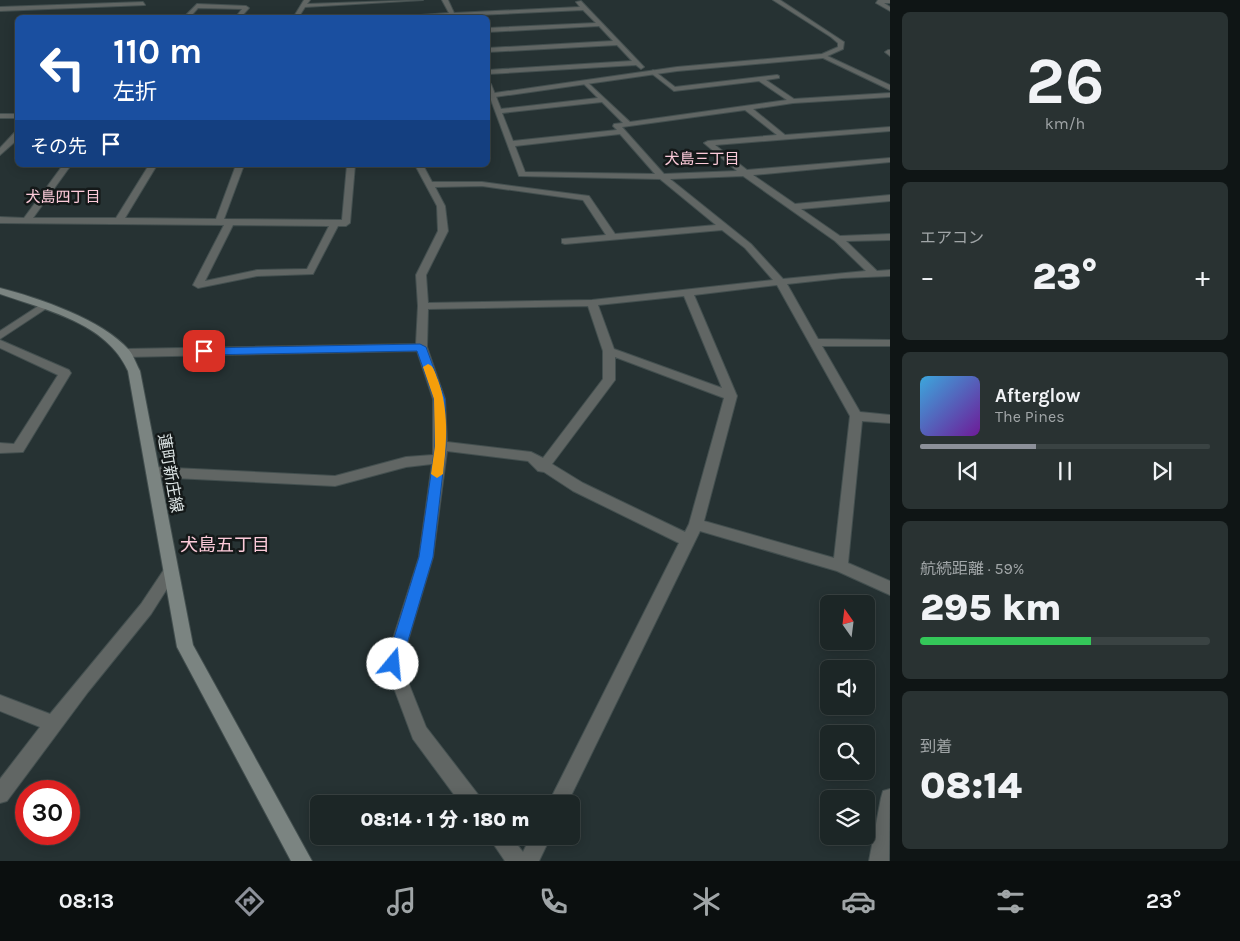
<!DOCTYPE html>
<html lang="ja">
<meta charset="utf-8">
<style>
:root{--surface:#1c2626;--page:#293232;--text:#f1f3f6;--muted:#a0a5a7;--line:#3a4343;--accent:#8c9099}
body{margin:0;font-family:Karla,"Noto Sans JP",sans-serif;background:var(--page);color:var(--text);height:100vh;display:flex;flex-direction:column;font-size:19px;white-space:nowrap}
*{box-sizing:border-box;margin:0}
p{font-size:16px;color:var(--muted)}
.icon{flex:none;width:28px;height:28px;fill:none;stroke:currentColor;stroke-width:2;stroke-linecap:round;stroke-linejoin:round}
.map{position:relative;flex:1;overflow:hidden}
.side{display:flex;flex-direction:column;gap:12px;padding:12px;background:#0f1515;width:350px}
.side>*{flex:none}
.hud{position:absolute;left:15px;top:15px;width:475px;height:152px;border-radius:8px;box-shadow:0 2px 12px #0003,0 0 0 1px var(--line);background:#1a4fa0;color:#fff;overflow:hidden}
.needle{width:32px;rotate:346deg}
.controls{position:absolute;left:820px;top:595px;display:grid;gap:10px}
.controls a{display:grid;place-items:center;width:55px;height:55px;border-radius:8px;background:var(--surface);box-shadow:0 2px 12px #0003,0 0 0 1px var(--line);font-size:25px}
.speed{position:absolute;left:15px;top:780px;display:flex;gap:10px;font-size:25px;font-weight:700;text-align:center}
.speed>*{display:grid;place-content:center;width:65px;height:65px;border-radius:50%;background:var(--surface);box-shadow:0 2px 12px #0003,0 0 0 1px var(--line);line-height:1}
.speed .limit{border:8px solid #d22;background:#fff;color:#111}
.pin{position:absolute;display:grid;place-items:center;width:42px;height:42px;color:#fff;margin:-21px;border-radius:10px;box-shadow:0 2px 8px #0006}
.me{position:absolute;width:55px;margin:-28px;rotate:17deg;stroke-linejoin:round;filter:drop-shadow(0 0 4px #0008)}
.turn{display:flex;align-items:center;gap:18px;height:105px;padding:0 15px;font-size:22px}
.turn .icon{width:65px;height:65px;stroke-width:2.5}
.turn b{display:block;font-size:35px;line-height:42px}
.then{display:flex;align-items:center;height:48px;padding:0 15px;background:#0003;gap:10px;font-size:19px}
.big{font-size:38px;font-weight:800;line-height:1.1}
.side .tile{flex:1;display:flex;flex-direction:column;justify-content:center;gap:8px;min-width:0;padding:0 18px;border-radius:8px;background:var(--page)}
.side .dial{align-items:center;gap:0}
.dial b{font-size:65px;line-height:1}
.song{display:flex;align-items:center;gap:15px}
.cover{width:60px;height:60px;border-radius:8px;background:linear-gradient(135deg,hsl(200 70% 55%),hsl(280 70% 35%))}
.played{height:5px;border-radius:2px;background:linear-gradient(90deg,var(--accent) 40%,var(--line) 40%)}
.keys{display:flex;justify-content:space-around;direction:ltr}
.heat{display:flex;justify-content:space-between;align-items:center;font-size:28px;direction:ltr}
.charge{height:8px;border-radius:4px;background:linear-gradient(90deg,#34c759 59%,var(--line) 0)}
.trip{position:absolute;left:310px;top:795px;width:270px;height:50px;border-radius:8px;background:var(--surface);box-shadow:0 2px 12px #0003,0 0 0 1px var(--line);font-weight:800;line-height:50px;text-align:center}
.tab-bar{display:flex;height:80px;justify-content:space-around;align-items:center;background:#0b0f0f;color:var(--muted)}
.tab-bar .icon{width:35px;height:35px}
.tab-bar .selected{color:var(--accent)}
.tab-bar b{font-size:22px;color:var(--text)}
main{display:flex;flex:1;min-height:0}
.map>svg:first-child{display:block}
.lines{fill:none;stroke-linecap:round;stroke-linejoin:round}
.minor-casing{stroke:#434f4f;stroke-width:2}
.tertiary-casing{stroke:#434f4f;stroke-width:2}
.secondary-casing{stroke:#434f4f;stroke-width:2}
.minor{fill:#616664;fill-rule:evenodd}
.tertiary{fill:#616664;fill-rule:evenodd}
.secondary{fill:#7b8481;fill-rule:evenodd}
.route{fill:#1a73e8;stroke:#114b97}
.slow{fill:#f59e0b}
.labels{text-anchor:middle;stroke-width:5;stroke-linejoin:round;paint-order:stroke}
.far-neighbourhood-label{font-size:15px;fill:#fccad9;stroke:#141919}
.street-label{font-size:16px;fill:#dde5e5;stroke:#141919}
.neighbourhood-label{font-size:18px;fill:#fccad9;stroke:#141919}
</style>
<main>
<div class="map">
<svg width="890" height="861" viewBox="0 0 890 861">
<rect width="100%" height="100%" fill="#263233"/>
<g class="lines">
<defs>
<g id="minor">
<path d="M304,0H310L307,4L423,0L305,7L298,18H293Z"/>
<path d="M442,0H448L454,13L580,7L576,2L581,1L644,67L641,69L636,65L488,74V70L632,61L617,45L488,52V48L613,41L599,26L488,32V28L596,23L583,10L456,16V18H378L449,13Z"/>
<path d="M878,0H890V3H884L890,7V11L876,3Z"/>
<path d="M143,2L145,5L0,11V7Z"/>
<path d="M197,4L246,6L249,8L240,18H235L242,9L198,8L189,18H183Z"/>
<path d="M888,50H890V56L885,52Z"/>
<path d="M823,54L890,85V90L821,57Z"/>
<path d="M653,70L675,87L777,75L779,76V78L766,80L794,99L890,93V97L793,103L753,109L785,135L890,127V131L715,145L747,170L890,158V162L753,175L795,204L890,195V201L801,209L840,236L890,234V240L846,241L877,271L890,270V276L842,278L787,284L818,339L890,340V346H822L860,412L890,415V423L862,421L848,563L890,581V595L837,571L700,531L567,804H548L679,543L573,491L544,472L538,471L528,461L447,451L433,557L401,664L426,727L480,797L482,804H461L413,739L385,664L419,557L432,464L406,467L335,486L153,477L148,476L146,472L148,468L153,467L335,476L406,457L433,455V399L417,351L125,357L119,353L125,349L416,344L418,306L416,275L438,231L437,206L415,165H423L432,182H482L589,196L615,234L716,225L660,179L519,176L488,92V82L491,84L501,109L598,98L583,83L586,81L630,122L787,100L759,81L674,91L651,73ZM602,102L623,123L614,124L613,126L617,130L513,141L502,113ZM745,110L777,135L708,141L704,143L737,171L664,174L622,127ZM620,134L655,174L525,172L515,146ZM743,176L835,241L866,271L783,279L751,244L670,179ZM482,186L583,200L606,235L562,239V243L565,244L722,230L745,248L773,280L592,300L428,303L426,275L448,231L445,206L435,187ZM777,285L850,416L834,558L704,521L737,396L694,295ZM684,296L722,388L614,349L598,305ZM588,306L603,351V379L543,458L531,452L447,442L445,399L427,347L428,309ZM615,357L724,398L689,524L685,532L583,483L552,464L615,380Z"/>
<path d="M15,132H18V139L0,155V148Z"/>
<path d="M63,165H71L33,218H116L149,165H157L125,218L216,219L236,165H244L224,219L342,220L347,165H355L350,223L346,226H338L313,274L257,276L198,288L193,285L224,225L0,223V217L24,218ZM233,225L329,226L307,269L257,270L205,281Z"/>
<path d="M43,303L47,304V308L0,339V331Z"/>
<path d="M0,340L69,370L71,373L23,452L0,453V443L14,444L58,375L0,348Z"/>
<path d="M170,567L175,568L177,573L151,614L88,692L7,801L0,803V779L40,727L0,711V695L50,714L141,604L165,568Z"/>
<path d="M890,789L889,861H869L881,798L883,791Z"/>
<path d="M488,836H510L523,852L531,836H551L539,861H505Z"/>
</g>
<g id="tertiary">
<path d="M773,0H780L844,42L843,49L823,58L677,71L488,98V94L677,67L822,54L838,47V43L831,37Z"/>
<rect x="0" y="114" width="18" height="4"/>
</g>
<path id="secondary" d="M0,288C39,298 103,320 129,350C134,356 136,364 140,371L193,645L312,861H291L177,647L128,371C107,323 46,310 0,294Z"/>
</defs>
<use href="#minor" class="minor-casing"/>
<use href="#tertiary" class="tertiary-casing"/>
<use href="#secondary" class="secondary-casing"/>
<use href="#minor" class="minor"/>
<use href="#tertiary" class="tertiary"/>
<use href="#secondary" class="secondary"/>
</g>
<path class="route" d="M420,344L426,347L445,399L446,446L433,557L401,664L399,669L393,671L388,669L386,664L419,557L435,446L434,399L417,351L204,355L198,351L204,348Z"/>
<path class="slow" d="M428,364C434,366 435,373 438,380C449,410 447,442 443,474L437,478L431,474L435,446L434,399L423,367Z"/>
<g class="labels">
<g class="far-neighbourhood-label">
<text x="702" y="164">犬島三丁目</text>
<text x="63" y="202">犬島四丁目</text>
</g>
<g class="street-label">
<text transform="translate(171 473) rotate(80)" y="6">蓮町新庄線</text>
</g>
<g class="neighbourhood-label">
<text x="225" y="551">犬島五丁目</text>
</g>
</g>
</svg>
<div class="controls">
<a><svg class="needle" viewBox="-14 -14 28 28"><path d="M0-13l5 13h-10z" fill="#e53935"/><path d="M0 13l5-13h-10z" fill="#a0a5a7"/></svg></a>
<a><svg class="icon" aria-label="sound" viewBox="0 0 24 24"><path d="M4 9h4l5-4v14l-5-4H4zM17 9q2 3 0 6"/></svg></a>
<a><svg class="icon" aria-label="search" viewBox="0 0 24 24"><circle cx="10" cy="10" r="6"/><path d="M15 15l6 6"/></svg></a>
<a><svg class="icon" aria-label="layers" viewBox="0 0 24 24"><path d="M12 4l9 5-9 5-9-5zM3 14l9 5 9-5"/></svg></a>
</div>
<div class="speed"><div class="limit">30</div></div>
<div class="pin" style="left:204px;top:351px;background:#d93025"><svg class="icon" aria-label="arrive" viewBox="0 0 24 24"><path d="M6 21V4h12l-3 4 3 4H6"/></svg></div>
<svg class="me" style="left:393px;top:664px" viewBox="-20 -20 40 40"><circle r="19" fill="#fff"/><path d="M0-13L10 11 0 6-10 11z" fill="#1a73e8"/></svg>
<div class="trip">08:14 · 1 分 · 180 m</div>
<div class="hud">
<div class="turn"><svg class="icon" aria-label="left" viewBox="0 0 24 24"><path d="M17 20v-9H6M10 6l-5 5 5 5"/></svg><div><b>110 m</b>左折</div></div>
<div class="then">その先<svg class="icon" aria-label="arrive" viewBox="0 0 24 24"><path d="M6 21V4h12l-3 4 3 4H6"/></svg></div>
</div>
</div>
<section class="side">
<div class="tile dial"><b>26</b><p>km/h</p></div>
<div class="tile"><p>エアコン</p>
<div class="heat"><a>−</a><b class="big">23°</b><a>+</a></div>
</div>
<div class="tile">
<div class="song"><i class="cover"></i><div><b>Afterglow</b><p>The Pines</p></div></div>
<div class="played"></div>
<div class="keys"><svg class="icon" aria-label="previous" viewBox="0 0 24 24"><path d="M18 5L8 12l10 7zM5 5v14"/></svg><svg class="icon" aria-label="pause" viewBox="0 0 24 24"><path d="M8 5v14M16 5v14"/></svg><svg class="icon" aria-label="next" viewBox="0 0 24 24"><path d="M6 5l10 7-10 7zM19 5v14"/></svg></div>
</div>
<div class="tile"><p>航続距離 · 59%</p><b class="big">295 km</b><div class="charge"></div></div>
<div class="tile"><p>到着</p><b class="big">08:14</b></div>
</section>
</main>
<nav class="tab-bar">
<b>08:13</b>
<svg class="icon selected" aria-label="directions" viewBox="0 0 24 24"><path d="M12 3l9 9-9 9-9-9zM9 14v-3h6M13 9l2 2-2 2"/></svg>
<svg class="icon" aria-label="music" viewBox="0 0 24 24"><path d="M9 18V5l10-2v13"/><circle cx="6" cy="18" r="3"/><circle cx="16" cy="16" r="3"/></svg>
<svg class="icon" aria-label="phone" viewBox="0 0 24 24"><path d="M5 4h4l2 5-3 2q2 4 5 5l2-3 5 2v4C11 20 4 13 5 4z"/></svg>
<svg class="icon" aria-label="climate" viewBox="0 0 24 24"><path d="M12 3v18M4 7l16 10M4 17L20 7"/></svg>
<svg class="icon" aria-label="car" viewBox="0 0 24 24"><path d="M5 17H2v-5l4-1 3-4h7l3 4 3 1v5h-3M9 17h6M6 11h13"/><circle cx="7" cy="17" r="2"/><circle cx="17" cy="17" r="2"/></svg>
<svg class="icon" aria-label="filters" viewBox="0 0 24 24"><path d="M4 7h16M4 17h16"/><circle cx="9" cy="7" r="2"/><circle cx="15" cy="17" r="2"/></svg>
<b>23°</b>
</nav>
